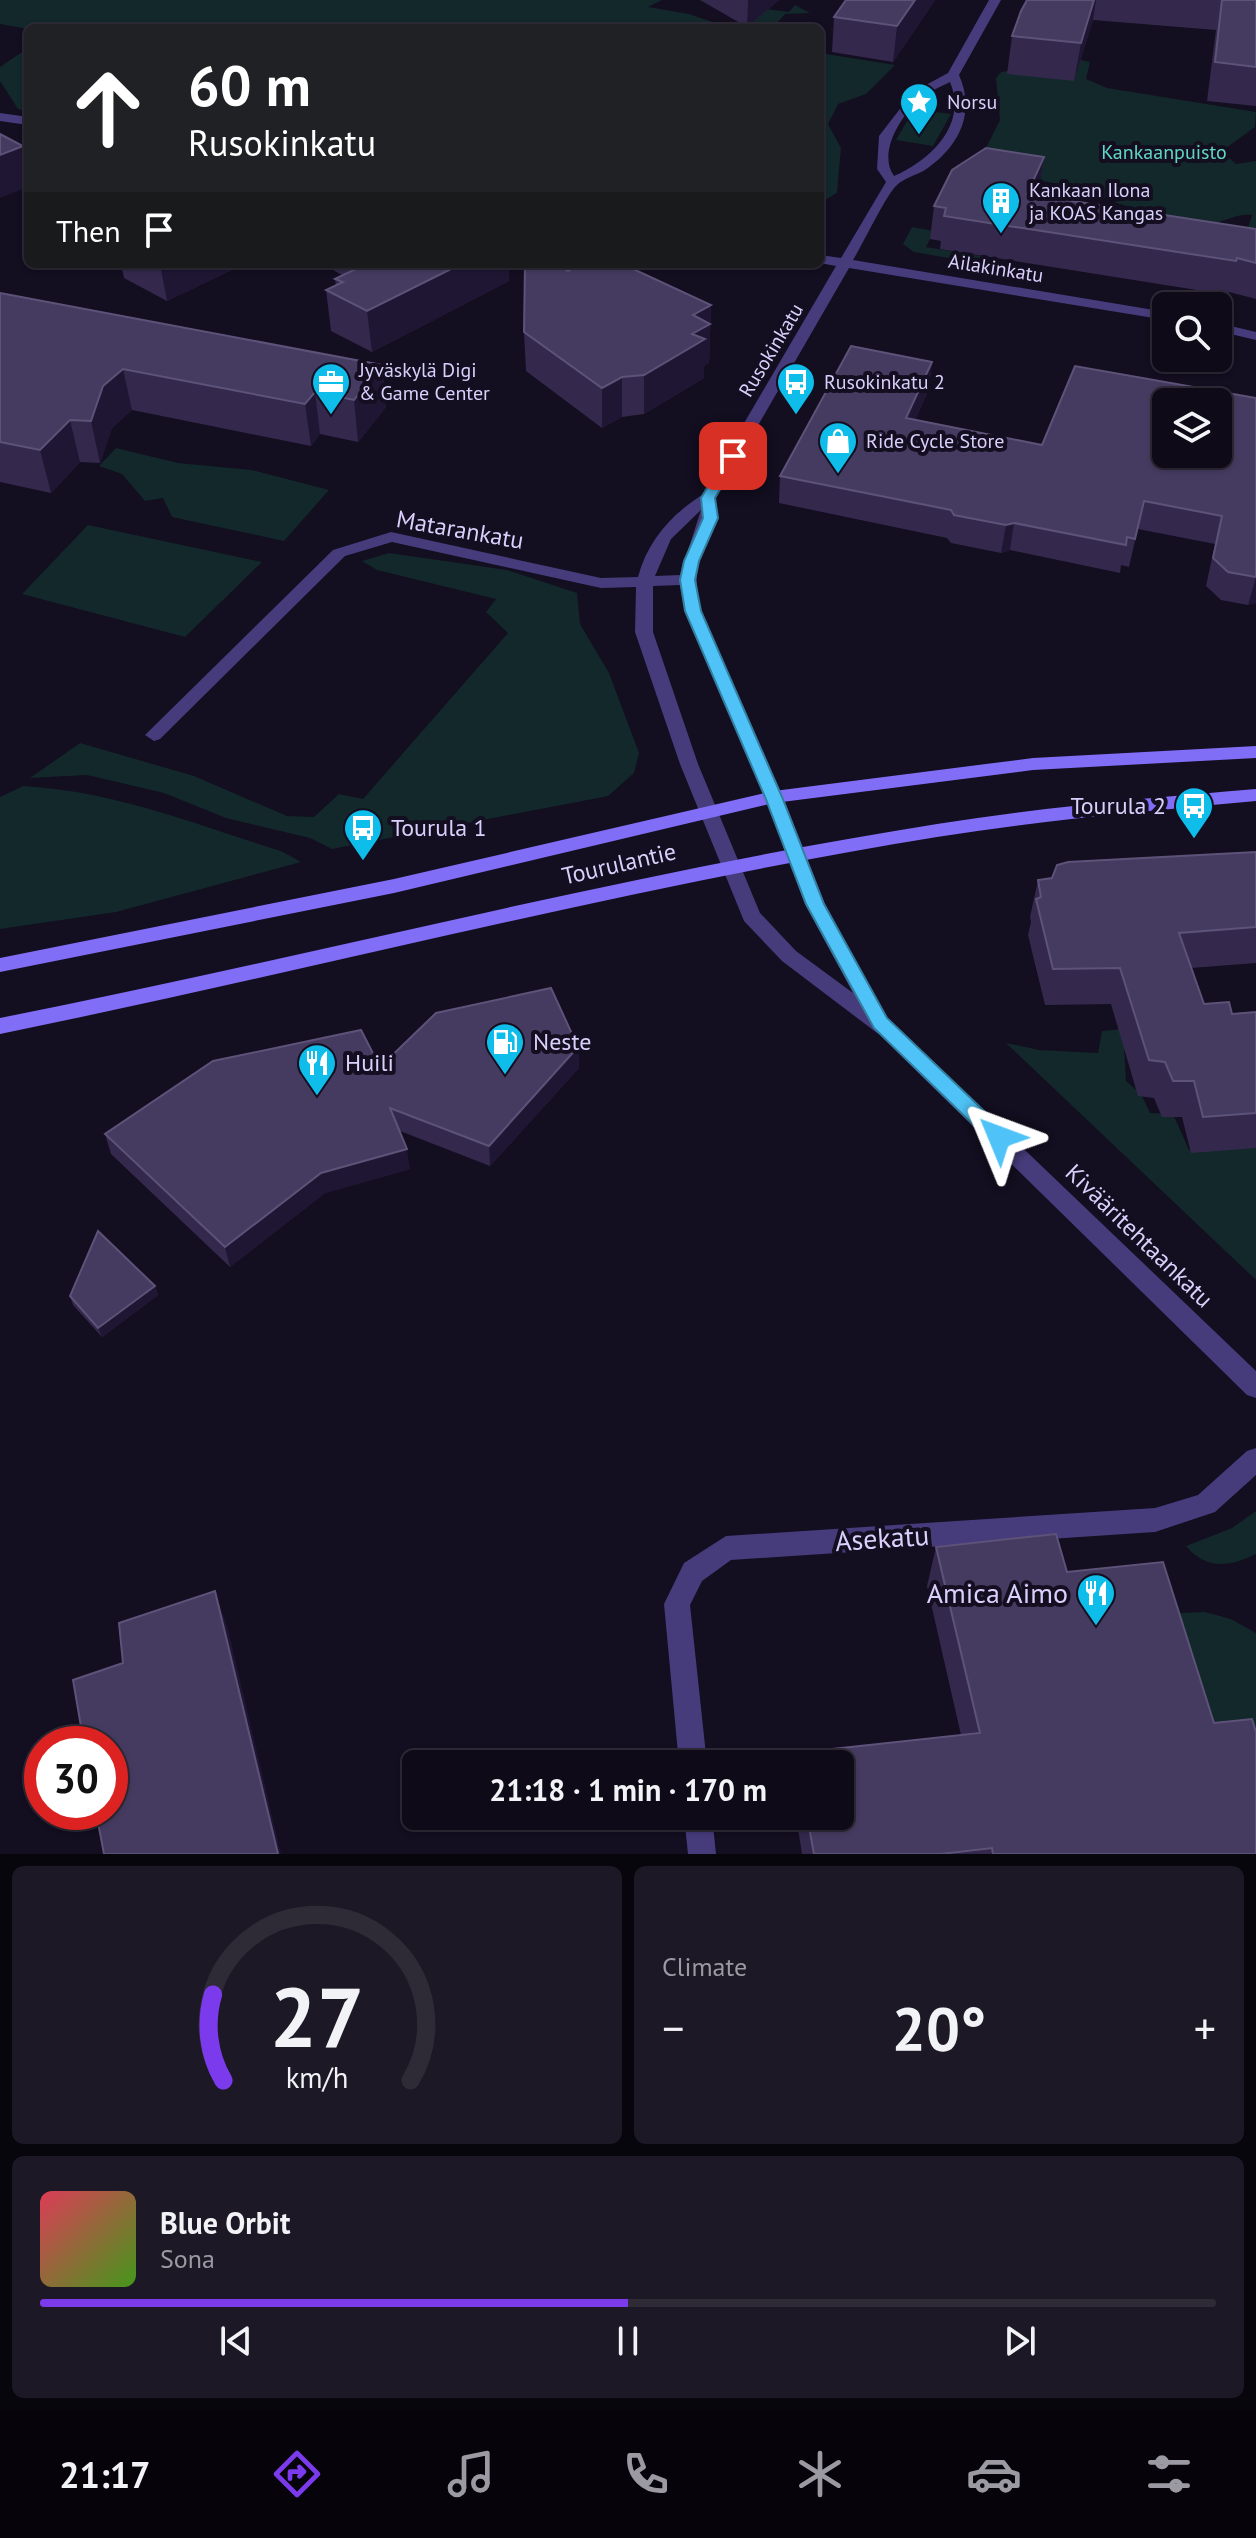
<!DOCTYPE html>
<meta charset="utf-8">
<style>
:root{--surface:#0e0a18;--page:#1c1825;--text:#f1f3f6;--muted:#9b9aa2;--line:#2e2b37;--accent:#7c3aed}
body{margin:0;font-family:"PT Sans",sans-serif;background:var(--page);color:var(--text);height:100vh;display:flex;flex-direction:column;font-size:30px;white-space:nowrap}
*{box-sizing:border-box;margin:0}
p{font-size:26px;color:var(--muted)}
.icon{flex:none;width:44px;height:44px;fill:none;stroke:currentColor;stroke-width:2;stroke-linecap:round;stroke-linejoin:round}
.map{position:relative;height:1854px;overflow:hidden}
.sheet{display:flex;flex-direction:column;gap:12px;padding:12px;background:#08060d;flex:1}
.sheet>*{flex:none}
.banner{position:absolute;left:24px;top:24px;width:800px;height:244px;border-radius:12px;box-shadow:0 2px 6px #0004,0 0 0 2px var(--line);background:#202124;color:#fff;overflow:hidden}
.buttons{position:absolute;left:1152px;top:292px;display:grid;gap:16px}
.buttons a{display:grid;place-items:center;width:80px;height:80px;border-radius:12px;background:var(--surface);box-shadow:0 2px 6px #0004,0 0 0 2px var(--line);font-size:40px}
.speed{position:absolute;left:24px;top:1726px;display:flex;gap:16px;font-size:40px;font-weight:700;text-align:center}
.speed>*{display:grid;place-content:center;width:104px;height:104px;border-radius:50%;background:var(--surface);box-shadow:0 2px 6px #0004,0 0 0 2px var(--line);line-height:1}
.speed .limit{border:12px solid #d22;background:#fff;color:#111}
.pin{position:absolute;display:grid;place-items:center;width:68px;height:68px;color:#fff;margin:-34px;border-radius:16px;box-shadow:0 4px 12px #0006}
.me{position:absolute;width:88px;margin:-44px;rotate:314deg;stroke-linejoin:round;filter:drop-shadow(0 0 6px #0008)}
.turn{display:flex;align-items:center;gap:28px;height:168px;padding:0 32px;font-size:36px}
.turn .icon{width:104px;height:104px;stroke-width:2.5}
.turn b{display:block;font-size:56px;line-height:68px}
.then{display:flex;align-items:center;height:76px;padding:0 32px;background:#0003;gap:16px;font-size:30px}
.big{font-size:60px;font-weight:700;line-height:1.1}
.sheet .widget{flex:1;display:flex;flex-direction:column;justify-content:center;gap:12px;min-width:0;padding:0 28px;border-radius:12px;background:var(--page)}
.sheet .dial{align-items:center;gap:0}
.dial svg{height:208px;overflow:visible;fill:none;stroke:var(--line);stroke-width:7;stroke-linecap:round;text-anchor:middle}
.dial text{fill:var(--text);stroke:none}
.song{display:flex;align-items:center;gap:24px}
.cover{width:96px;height:96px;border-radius:12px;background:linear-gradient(135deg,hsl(350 70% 55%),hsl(100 70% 35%))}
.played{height:8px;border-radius:4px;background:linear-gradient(90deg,var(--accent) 50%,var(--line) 50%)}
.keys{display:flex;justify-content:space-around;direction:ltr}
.heat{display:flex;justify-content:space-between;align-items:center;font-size:44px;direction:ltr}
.sheet .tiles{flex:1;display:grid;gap:12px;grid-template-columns:1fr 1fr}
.widget:last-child{grid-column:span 2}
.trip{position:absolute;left:402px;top:1750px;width:452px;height:80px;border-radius:12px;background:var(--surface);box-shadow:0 2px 6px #0004,0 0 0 2px var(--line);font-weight:700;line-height:80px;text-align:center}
.tabs{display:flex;height:128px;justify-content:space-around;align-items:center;background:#06040a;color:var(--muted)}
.tabs .icon{width:56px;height:56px}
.tabs .on{color:var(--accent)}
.tabs b{font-size:36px;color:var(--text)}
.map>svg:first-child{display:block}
.green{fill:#12282a}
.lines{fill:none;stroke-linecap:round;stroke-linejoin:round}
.street{fill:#463c7c;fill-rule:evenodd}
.secondary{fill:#806ef6;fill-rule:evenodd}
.wall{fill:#34294d}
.shaded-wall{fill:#1f1633}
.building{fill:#453b60;stroke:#5d5278;stroke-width:2;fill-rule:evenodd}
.route{fill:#4fc3f7;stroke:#337fa1;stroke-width:2}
.labels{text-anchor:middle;stroke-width:8;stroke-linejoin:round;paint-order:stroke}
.far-poi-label{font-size:20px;fill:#dad0fc;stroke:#130e20;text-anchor:start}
.far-park-label{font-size:20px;fill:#61d7c6;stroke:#130e20}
.far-street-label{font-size:20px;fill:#dad0fc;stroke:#130e20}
.street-label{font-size:24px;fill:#dad0fc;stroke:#130e20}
.poi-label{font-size:24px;fill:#dad0fc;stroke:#130e20;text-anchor:start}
.near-street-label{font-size:28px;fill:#dad0fc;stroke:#130e20}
.near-poi-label{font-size:28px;fill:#dad0fc;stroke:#130e20;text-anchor:end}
</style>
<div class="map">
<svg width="1256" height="1854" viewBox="0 0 1256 1854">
<rect width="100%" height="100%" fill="#130e20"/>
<g class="green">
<path d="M0,0H662L648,7L689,14L730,28L28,29L0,24Z"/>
<path d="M729,4L789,12L795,5L810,13L785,14L778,22L793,25L792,28H746L755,21Z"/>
<path d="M28,48V111L18,109L0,81V67Z"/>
<path d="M820,53L895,65L866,94L838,104L828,124L841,148L837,193L820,203Z"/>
<path d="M1081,60L1090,62L1086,79L1107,88L1256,112L1255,127L1222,151L1236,164L1256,161V231L1248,228L1252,215C1236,213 1225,222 1210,224C1200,225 1126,206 1113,202L1127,200L1119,197L1099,198L1103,194L1095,189L1013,177L984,152L1000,120L996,78L1001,72Z"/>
<path d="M914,109L951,114L933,146L896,140Z"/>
<path d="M912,227L934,231L926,247L981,256L977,263L914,252L903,244Z"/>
<path d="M116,448L178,463L252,470L329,490L284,541L172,517L163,498L145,501L122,474L99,466Z"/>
<path d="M88,525L262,562L185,637L22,594Z"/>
<path d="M389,553L507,570L577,593L580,624L609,673L639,753L634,773L608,796L332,849L310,838L226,818L164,793L87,775L30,778L80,743L194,776L287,816L314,817L339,794L363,799L508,633L486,612L496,599L377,570L362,561Z"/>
<path d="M23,786C119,792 190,823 281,851L301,862L116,912L0,929V797Z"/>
<path d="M1123,1029L1126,1081L1141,1094L1150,1113L1173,1114L1189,1150L1256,1145V1280L1006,1043L1039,1050L1098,1053L1102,1031Z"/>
<path d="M1256,1511V1554C1230,1567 1206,1570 1186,1546L1232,1528Z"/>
<path d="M1205,1612L1231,1619L1256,1633V1755L1196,1759L1152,1614Z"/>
</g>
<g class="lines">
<g class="street">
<path d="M989,0H1001L959,75C976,113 959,147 925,170C917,175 904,178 897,185C887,193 862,246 853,260L1166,312V320L849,268L716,498C717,525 703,541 698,566C695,582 698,596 701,611L783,797L825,904L886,1017L1256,1371V1398L1247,1395L881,1036L782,961L744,921L680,764L635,632L636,587L601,588L392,542L345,556L160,739L154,741L145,735L333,550L391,532L601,578L638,577C648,540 671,515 702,495L836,266L820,263V255L841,258L886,182L877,169L879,136L913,92L948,73ZM950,82C968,124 931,160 894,176C877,152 902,114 922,97C929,91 941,87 950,82ZM701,510L680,575L655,576L671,539ZM680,585L685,611L765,797L805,904L853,993L796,951L760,913L698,764L653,632V586Z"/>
<path d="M0,113L28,117V125L0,121Z"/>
<path d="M1218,323L1256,332V340L1218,331Z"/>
<path d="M1256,1448V1475L1215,1512L1155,1532L731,1560L702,1581L690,1605L707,1764H679L664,1604L684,1563L726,1536L1155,1508L1198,1495L1247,1451Z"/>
<path d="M684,1816H712L716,1854H688Z"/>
</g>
<g class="secondary">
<path d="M1256,746V758L1033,770L774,803L394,893L0,972V958L394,879L774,791L1033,758Z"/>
<path d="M1256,789V801C1149,811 1043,820 937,837C622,888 313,970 0,1034V1018C313,956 622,874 937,824C1043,807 1149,798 1256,789Z"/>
</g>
</g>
<g class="wall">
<path d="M700,0H779L747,27Z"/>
<path d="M935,0L893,62L832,52L834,17Z"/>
<path d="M1027,0H1256V106L1207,101L1216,30L1093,20L1074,81L1007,74L1012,36Z"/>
<path d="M1044,157L1039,190L1036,196L1256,229V299L1229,292L1228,295L940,249L941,241L930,239L934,206Z"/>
<path d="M121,264H244L167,301L124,278Z"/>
<path d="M326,264H508L509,281L372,352L331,331L326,290L336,286L335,279L342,275L326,266Z"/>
<path d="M587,266L711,305L709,363L704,366V378L644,414L622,417L602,428L526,371L524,332L568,271Z"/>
<path d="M0,293L382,365L386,407L358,442L320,434L311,446L132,410L112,428L100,463L80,462L51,493L0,482Z"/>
<path d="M932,362L929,389L915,420L1042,445L1256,398V603L1248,605L1221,600L1206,586L1215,544L1138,529L1129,567L1121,565L1120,573L1010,550L1001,553L951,543L947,538L779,503L780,476Z"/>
<path d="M1256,852V963L1191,968L1204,1004L1232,1014L1256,1012V1148L1191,1153L1182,1117H1162L1154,1098L1138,1096L1111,1004L1045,1005L1028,935L1031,922L1030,917L1038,880Z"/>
<path d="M578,1047L579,1068L490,1166L400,1131L410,1169L325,1193L230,1267L111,1154L105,1134L380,1067Z"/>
<path d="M155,1286L158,1295L102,1337L73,1305L70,1296Z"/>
<path d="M936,1547L1067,1572L1256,1854H802L796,1816H840V1764H795L796,1753L961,1735L927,1586Z"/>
</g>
<g class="shaded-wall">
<path d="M748,0H779L747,27Z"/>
<path d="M915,0H935L893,62L897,26Z"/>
<path d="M1094,0H1096L1093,20L1074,81L1081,43Z"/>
<path d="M23,146L28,167V187L0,198V155Z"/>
<path d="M1044,157L1039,190L1022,227L1027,194Z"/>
<path d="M160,264H244L167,301Z"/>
<path d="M461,264H508L509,281L372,352L367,311Z"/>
<path d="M711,305L709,363L704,366V378L644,414V375L693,315Z"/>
<path d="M932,362L929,389L903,446L906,418Z"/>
<path d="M382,365L386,407L358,442L354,400Z"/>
<path d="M123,369L132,410L112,428L100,463L91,421L103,386Z"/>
<path d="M622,377V417L602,428V388Z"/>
<path d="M315,392L320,434L311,446L305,404Z"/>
<path d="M70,420L80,462L51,493L40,450Z"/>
<path d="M1144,501L1138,529L1129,567L1135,539Z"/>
<path d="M1014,523L1010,550L1001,553L1006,525Z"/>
<path d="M1256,577V603L1248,605Z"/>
<path d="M578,1047L579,1068L490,1166L489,1146Z"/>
<path d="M407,1149L410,1169L325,1193L230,1267L225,1247L321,1173Z"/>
<path d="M155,1286L158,1295L102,1337L98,1328Z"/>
<path d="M215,1591L228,1629L281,1854H278Z"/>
</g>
<g class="building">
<path d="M846,0H915L897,26L834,17Z"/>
<path d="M1027,0H1094L1081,43L1012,36L1021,11Z"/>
<path d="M1222,0H1256V67L1215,62Z"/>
<path d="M0,134L23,146L0,155Z"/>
<path d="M986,148L1044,157L1027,194L1256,229V263L1237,258L1236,261L944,216L946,208L934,206L952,170Z"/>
<path d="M366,264H461L367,311L326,290L343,282L335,279Z"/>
<path d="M525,264H554L568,271L581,264H584L587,266L629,267L711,305L693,315L710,324L692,334L705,339L644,375L622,377L602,388L524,332Z"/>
<path d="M0,293L382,365L354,400L315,392L305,404L123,369L103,386L91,421L70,420L40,450L0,442Z"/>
<path d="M851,346L932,362L906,418L1042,445L1075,366L1256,398V577L1228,572L1213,558L1222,516L1144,501L1135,539L1127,537L1126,545L1014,523L1006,525L954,515L951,510L780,476ZM1166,402H1218V454H1166Z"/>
<path d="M1256,852V927L1179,933L1204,1004L1229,1002L1232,1014L1256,1012V1113L1203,1117L1194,1081H1173L1165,1062L1149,1060L1120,968L1053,969L1036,899L1041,897L1038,880L1052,878L1057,865L1068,862Z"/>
<path d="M551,988L578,1047L489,1146L390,1108L407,1149L321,1173L225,1247L105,1134L213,1061L361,1030L380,1067L436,1013Z"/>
<path d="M98,1231L155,1286L98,1328L70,1296Z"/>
<path d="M1056,1534L1067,1572L1163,1562L1214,1723L1252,1719L1256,1732V1854H993L992,1848L941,1854H814L807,1816H840V1764H798L796,1753L980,1733L936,1547Z"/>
<path d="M215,1591L278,1854H104L96,1812H110V1744H84L73,1680L123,1663L119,1623Z"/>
</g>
<path class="route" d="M728,453L740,456L715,498L718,518L699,561L695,580L701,611L782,797L824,904L887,1018L1006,1132L1009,1137L1006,1143H992L874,1028L806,904L765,797L685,611L680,580L684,561L703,518L701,498Z"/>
<defs>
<symbol id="sight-pin" viewBox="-11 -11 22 30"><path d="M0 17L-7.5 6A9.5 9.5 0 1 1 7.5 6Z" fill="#0fbdea" stroke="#130e20"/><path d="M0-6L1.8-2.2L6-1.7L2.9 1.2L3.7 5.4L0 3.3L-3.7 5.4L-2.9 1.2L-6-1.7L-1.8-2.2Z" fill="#fff"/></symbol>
<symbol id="building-pin" viewBox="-11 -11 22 30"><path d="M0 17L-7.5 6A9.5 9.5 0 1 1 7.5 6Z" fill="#0fbdea" stroke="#130e20"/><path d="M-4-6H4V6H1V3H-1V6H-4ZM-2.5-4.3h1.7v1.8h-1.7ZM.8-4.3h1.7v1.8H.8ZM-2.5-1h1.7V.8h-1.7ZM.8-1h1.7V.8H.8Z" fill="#fff"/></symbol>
<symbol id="office-pin" viewBox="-11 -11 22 30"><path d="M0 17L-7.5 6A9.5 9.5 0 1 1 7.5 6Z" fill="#0fbdea" stroke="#130e20"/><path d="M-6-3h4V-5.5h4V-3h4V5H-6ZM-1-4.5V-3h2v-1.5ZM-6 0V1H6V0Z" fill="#fff"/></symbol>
<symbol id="bus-pin" viewBox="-11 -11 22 30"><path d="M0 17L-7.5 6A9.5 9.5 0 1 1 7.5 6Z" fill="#0fbdea" stroke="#130e20"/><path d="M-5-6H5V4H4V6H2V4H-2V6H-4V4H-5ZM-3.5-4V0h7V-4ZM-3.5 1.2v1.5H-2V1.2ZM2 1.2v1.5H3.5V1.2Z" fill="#fff"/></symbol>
<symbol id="shop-pin" viewBox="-11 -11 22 30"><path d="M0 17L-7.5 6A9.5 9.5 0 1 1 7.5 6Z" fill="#0fbdea" stroke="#130e20"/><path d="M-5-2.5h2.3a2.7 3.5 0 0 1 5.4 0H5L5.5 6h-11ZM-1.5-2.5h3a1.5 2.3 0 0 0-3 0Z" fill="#fff"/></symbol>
<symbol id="fuel-pin" viewBox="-11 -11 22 30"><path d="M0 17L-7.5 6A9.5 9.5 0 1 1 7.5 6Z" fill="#0fbdea" stroke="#130e20"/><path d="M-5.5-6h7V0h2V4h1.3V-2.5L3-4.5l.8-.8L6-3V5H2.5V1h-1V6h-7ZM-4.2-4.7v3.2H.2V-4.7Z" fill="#fff"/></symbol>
<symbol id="restaurant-pin" viewBox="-11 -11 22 30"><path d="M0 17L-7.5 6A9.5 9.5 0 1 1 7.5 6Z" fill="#0fbdea" stroke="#130e20"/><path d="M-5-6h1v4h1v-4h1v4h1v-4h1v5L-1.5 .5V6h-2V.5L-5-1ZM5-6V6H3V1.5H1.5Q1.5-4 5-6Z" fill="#fff"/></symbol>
</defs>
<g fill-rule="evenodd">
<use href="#sight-pin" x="897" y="80" width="44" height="60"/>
<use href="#building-pin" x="979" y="179" width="44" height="60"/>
<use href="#office-pin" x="309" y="360" width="44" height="60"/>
<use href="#bus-pin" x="774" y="360" width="44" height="60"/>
<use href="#shop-pin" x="816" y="419" width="44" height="60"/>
<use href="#bus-pin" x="1172" y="784" width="44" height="60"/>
<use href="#bus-pin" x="341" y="806" width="44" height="60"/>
<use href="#fuel-pin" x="483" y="1020" width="44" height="60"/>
<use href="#restaurant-pin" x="295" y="1041" width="44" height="60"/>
<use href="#restaurant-pin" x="1074" y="1571" width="44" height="60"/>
</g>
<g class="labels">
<g class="far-poi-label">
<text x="947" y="109">Norsu</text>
<text x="1029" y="197">Kankaan Ilona<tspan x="1029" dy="23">ja KOAS Kangas</tspan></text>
<text x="359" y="377">Jyväskylä Digi<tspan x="359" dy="23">&amp; Game Center</tspan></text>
<text x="824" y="389">Rusokinkatu 2</text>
<text x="866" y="448">Ride Cycle Store</text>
</g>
<g class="far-park-label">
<text x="1164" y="159">Kankaanpuisto</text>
</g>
<g class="far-street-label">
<text transform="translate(996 268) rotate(9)" y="7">Ailakinkatu</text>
<text transform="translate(771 350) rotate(-59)" y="7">Rusokinkatu</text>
</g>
<g class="street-label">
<text transform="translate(460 530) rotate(10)" y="8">Matarankatu</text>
<text transform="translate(619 864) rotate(-13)" y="8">Tourulantie</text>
<text transform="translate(1139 1236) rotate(44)" y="8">Kivääritehtaankatu</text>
</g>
<g class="poi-label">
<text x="1166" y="814" text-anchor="end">Tourula 2</text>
<text x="391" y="836">Tourula 1</text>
<text x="533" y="1050">Neste</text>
<text x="345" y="1071">Huili</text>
</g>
<g class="near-street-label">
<text transform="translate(882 1538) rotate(-4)" y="10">Asekatu</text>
</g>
<g class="near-poi-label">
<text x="1068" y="1603">Amica Aimo</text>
</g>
</g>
</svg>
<div class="buttons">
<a><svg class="icon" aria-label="search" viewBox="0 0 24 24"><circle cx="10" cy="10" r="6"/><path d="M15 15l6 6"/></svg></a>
<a><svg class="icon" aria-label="layers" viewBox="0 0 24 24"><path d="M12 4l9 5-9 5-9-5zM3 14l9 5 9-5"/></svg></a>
</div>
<div class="speed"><div class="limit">30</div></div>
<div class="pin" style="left:733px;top:456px;background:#d93025"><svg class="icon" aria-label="arrive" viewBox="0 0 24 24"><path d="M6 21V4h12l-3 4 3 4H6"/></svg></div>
<svg class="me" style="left:999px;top:1137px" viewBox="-20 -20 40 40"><path d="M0-17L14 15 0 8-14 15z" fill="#4fc3f7" stroke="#fff" stroke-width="4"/></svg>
<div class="trip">21:18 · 1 min · 170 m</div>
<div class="banner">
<div class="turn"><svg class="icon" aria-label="ahead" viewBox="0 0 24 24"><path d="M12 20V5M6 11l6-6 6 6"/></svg><div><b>60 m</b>Rusokinkatu</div></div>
<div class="then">Then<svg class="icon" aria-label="arrive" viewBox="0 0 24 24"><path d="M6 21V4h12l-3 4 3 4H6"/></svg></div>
</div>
</div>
<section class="sheet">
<div class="tiles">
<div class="widget dial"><svg viewBox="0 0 100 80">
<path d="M14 69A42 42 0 1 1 86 69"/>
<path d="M14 69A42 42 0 0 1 10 36" stroke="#7c3aed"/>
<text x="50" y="56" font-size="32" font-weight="700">27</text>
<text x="50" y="72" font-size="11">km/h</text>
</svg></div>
<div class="widget"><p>Climate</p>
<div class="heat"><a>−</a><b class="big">20°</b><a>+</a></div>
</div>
<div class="widget">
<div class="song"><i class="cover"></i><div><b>Blue Orbit</b><p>Sona</p></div></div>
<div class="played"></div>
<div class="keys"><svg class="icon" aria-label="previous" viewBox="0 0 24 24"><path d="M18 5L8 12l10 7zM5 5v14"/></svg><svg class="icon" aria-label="pause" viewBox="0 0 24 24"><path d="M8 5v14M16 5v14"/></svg><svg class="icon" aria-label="next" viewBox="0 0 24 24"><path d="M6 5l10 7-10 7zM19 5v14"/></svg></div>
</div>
</div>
</section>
<nav class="tabs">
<b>21:17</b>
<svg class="icon on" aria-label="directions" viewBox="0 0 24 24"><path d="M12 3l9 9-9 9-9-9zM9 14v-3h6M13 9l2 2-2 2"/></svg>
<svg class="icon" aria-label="music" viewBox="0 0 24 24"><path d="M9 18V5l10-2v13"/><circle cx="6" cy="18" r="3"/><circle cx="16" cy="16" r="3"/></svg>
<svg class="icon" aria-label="phone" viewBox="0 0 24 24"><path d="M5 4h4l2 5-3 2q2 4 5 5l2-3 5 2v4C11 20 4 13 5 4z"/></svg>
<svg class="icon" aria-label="climate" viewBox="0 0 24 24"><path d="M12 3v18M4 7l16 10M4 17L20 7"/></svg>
<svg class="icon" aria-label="car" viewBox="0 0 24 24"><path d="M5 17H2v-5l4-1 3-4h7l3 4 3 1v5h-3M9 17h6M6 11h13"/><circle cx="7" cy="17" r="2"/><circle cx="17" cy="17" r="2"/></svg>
<svg class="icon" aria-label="filters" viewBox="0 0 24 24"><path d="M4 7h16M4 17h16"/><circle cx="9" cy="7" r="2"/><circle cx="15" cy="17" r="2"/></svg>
</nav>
